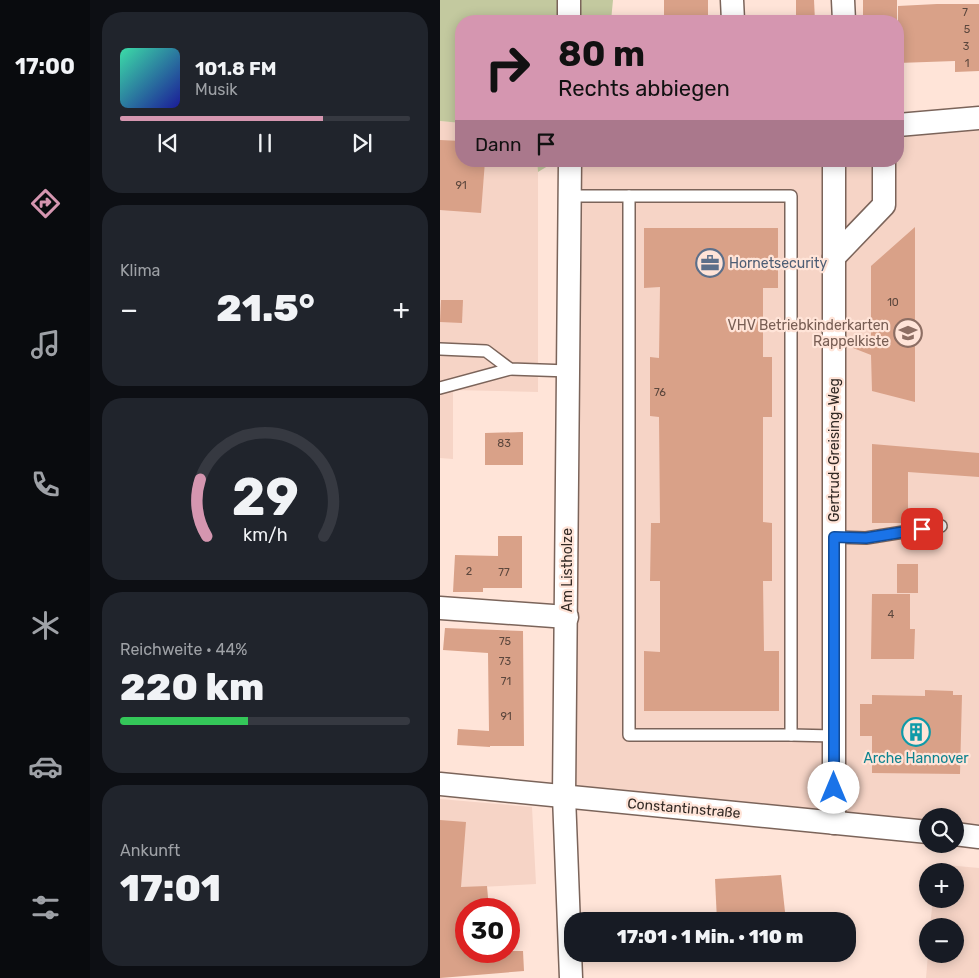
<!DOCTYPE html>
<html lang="de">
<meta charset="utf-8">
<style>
:root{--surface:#171b24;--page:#20242c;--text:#f1f3f6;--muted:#9ea1a6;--line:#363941;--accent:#d596b0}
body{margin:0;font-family:Rubik,sans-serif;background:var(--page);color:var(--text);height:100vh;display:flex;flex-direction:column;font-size:19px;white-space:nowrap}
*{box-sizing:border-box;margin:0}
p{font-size:16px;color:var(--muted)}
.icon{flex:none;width:28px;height:28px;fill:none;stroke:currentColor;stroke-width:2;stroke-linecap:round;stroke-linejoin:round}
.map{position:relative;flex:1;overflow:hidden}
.drawer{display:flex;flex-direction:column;gap:12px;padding:12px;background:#0d0f14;width:350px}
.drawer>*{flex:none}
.hud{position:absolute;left:15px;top:15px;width:449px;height:152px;border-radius:20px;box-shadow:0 2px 12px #0003;background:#d596b0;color:#111;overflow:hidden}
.tools{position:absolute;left:479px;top:808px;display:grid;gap:10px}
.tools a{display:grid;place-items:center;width:45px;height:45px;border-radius:50%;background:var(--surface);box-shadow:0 2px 12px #0003;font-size:25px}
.speed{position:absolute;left:15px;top:898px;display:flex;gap:10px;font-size:25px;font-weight:700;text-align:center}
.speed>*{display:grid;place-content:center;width:65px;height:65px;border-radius:50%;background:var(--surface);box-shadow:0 2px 12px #0003;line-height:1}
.speed .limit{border:8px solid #d22;background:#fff;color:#111}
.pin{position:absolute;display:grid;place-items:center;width:42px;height:42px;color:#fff;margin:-21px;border-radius:10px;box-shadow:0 2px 8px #0006}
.me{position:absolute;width:55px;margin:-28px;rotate:0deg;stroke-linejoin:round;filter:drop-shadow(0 0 4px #0008)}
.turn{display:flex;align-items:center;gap:18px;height:105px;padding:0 20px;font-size:22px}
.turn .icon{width:65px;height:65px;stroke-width:2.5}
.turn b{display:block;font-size:35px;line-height:42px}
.then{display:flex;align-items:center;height:48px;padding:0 20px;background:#0003;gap:10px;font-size:19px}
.big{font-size:38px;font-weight:800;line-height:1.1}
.drawer .widget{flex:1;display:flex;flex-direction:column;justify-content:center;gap:8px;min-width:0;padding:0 18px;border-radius:20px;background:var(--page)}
.drawer .dial{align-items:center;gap:0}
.dial svg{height:130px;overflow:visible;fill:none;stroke:var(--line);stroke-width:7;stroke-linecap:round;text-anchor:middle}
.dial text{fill:var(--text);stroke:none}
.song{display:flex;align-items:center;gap:15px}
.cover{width:60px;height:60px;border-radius:8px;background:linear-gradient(135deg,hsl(160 70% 55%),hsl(240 70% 35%))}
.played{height:5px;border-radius:2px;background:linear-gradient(90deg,var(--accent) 70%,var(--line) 70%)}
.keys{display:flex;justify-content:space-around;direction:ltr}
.heat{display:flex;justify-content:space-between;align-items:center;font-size:28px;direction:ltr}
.charge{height:8px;border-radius:4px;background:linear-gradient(90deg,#34c759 44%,var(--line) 0)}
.trip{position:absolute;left:124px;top:912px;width:292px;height:50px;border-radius:20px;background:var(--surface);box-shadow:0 2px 12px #0003;font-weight:800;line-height:50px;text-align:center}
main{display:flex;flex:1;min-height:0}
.tabs{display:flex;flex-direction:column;width:90px;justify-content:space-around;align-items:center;background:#090b0e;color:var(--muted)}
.tabs .icon{width:35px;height:35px}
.tabs .on{color:var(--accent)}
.tabs b{font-size:22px;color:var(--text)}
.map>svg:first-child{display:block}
.built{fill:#f6d4c6}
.green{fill:#c3c99f}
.building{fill:#d9a188}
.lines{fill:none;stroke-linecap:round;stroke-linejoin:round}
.lane-casing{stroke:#7b645a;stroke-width:14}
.street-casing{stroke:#7b645a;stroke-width:25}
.lane{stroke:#fff;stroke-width:11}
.street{stroke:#fff;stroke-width:22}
.route-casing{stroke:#114b97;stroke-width:12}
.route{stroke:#1a73e8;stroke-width:9}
.labels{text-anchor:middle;stroke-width:4.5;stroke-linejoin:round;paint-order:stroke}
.number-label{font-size:11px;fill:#5c473d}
.service-label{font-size:14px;fill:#4e5e75;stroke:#ffe4d8;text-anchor:start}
.education-label{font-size:14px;fill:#785e54;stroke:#ffe4d8;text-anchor:end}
.street-label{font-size:14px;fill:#322924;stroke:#ffe4d8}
.culture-label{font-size:14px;fill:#0d838f;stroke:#ffe4d8}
</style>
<main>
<nav class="tabs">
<b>17:00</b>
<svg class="icon on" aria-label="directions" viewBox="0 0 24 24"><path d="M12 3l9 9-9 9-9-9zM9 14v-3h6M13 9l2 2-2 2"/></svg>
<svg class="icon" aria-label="music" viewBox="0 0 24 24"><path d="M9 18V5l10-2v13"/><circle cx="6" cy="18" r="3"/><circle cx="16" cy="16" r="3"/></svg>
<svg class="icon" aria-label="phone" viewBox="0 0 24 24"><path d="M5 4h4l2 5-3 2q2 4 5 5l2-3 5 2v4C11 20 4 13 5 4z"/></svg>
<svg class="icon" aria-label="climate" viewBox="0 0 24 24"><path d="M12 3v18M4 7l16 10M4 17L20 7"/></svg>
<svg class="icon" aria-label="car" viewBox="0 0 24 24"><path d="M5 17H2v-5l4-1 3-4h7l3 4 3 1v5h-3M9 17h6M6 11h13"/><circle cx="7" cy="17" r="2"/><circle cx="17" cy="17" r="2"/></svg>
<svg class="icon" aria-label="filters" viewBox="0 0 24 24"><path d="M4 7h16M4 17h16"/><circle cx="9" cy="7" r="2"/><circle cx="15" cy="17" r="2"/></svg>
</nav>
<section class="drawer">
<div class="widget">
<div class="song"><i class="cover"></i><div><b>101.8 FM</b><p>Musik</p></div></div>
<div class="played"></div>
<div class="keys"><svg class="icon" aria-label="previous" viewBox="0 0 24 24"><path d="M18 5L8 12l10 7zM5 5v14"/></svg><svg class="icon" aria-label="pause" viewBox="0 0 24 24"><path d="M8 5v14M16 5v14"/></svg><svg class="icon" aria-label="next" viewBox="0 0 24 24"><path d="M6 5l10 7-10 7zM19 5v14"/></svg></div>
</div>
<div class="widget"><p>Klima</p>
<div class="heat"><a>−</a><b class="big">21.5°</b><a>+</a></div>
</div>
<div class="widget dial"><svg viewBox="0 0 100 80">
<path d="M14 69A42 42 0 1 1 86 69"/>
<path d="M14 69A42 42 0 0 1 10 34" stroke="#d596b0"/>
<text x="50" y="56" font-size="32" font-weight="700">29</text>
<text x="50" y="72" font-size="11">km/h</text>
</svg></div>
<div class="widget"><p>Reichweite · 44%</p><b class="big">220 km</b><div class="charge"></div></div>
<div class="widget"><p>Ankunft</p><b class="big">17:01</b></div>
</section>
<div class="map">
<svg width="539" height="978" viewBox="0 0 539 978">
<rect width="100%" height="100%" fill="#ffe4d8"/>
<g class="built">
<path d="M539,118V837L515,834V816H488L487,832L124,796L130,161H458V125Z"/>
<path d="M0,121L21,123V161H97L98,172V392L13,390V459L0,458Z"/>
<path d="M0,799L92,807L96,884L21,888V881L0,878Z"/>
<path d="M495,864L539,868V978H486L488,954H515V926H490L493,899H515V871H495Z"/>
</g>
<g class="green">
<path d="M0,0H173L171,21H21V123L0,121Z"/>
<path d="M97,161H116L98,172Z"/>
</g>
<g class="building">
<rect x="224" y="0" width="44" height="21"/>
<path d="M356,0H374L375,21H356Z"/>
<rect x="423" y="0" width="34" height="21"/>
<path d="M497,4H539V71L515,72V61L458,63V6Z"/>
<path d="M0,140L21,141V161H45L41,213L0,210Z"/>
<path d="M475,227V402L432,391L431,355L408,346L431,339V266Z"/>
<path d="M204,228H338V288H323V357H332V417H323V522L332,523V581H323L324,651H339V711H204V651L220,652V581H210L211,523H220L219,417L210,416V357L219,358L220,287L204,288Z"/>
<path d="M1,300H23L22,323L0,322Z"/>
<path d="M83,432V465H45V433Z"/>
<path d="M432,444L539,453V477L468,472V523H432Z"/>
<path d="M58,536H82V588H43V592H13L15,555L58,556Z"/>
<rect x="457" y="564" width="21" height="29"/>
<path d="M432,594H470V629H475L474,659H431Z"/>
<path d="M5,628L83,631L84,746H50V747L17,745L18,729L49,731L48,653L3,650Z"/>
<path d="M485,690L513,691V695H522L520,774L432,773V736H420V704H432V695L485,696Z"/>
<path d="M0,820L26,822L21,887L47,886L49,909H26V951H83L84,971L0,978Z"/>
<path d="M341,875L346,921H277L275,879Z"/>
</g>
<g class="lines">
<defs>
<g id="lane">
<path d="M130,196H189"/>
<rect x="189" y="196" width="162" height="539"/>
<path d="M0,349L46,351L70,369L129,371"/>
<path d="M0,388L70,369"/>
<path d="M394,537L426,538L501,526"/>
<path d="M351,735L394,736"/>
</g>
<g id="street">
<path d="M129,0V21"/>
<path d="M292,0L293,21"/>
<path d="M403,0L404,21"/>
<path d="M458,125L539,118"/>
<path d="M130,161L124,796L131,978"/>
<path d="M394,161V823"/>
<path d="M394,257L444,205V161"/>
<path d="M0,608L127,617"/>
<path d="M0,784L488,832"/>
<path d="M515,834L539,837"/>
</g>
</defs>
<use href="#lane" class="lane-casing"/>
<use href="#street" class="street-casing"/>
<use href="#lane" class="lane"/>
<use href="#street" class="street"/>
</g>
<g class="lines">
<defs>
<path id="route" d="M394,788V537L426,538L482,529"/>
</defs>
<use href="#route" class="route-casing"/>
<use href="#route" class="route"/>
</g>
<defs>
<symbol id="office-ring" viewBox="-11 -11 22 22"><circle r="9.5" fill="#ffe4d8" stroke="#5c6f8a" stroke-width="1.5"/><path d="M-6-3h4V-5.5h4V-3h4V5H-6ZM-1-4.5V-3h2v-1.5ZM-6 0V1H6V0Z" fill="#5c6f8a"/></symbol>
<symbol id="school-ring" viewBox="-11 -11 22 22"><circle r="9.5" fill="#ffe4d8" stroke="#8d6e63" stroke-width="1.5"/><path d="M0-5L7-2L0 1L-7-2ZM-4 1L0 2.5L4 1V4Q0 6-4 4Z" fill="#8d6e63"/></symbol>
<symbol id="building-ring" viewBox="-11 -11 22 22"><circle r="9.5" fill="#ffe4d8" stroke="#0f9aa8" stroke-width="1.5"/><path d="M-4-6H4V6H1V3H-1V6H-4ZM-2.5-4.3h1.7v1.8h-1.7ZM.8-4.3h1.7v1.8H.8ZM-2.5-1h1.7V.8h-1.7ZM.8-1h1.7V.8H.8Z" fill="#0f9aa8"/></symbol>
</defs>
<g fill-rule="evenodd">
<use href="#office-ring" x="254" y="247" width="32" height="32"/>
<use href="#school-ring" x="452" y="317" width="32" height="32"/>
<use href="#building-ring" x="460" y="716" width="32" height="32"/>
</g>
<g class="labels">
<g class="number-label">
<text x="525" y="16">7</text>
<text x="527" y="33">5</text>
<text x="526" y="50">3</text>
<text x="527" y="67">1</text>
<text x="21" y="189">91</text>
<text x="453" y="306">10</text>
<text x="220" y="396">76</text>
<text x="64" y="447">83</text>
<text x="29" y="575">2</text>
<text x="64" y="576">77</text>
<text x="451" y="618">4</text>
<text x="65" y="645">75</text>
<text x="65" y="665">73</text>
<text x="66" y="685">71</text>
<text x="66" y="720">91</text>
</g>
<g class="service-label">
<text x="289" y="268">Hornetsecurity</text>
</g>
<g class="education-label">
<text x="449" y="330">VHV Betriebkinderkarten<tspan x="449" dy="16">Rappelkiste</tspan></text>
</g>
<g class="street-label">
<text transform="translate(394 450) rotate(-90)" y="5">Gertrud-Greising-Weg</text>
<text transform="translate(127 570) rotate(-90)" y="5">Am Listholze</text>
<text transform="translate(244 808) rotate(5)" y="5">Constantinstraße</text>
</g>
<g class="culture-label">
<text x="476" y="763">Arche Hannover</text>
</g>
</g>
</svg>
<div class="tools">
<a><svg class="icon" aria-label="search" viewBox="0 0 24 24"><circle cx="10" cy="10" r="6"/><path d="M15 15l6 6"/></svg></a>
<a>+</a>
<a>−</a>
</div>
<div class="speed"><div class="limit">30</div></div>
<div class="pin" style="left:482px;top:529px;background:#d93025"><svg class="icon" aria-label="arrive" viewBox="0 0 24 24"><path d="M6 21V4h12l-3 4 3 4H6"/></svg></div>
<svg class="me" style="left:394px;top:788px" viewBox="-20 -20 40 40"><circle r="19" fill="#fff"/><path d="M0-13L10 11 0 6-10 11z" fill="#1a73e8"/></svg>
<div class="trip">17:01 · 1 Min. · 110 m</div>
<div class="hud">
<div class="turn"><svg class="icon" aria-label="right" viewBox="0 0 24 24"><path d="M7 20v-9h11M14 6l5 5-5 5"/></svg><div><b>80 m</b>Rechts abbiegen</div></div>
<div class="then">Dann<svg class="icon" aria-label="arrive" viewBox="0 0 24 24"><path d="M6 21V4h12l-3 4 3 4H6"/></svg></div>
</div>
</div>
</main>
